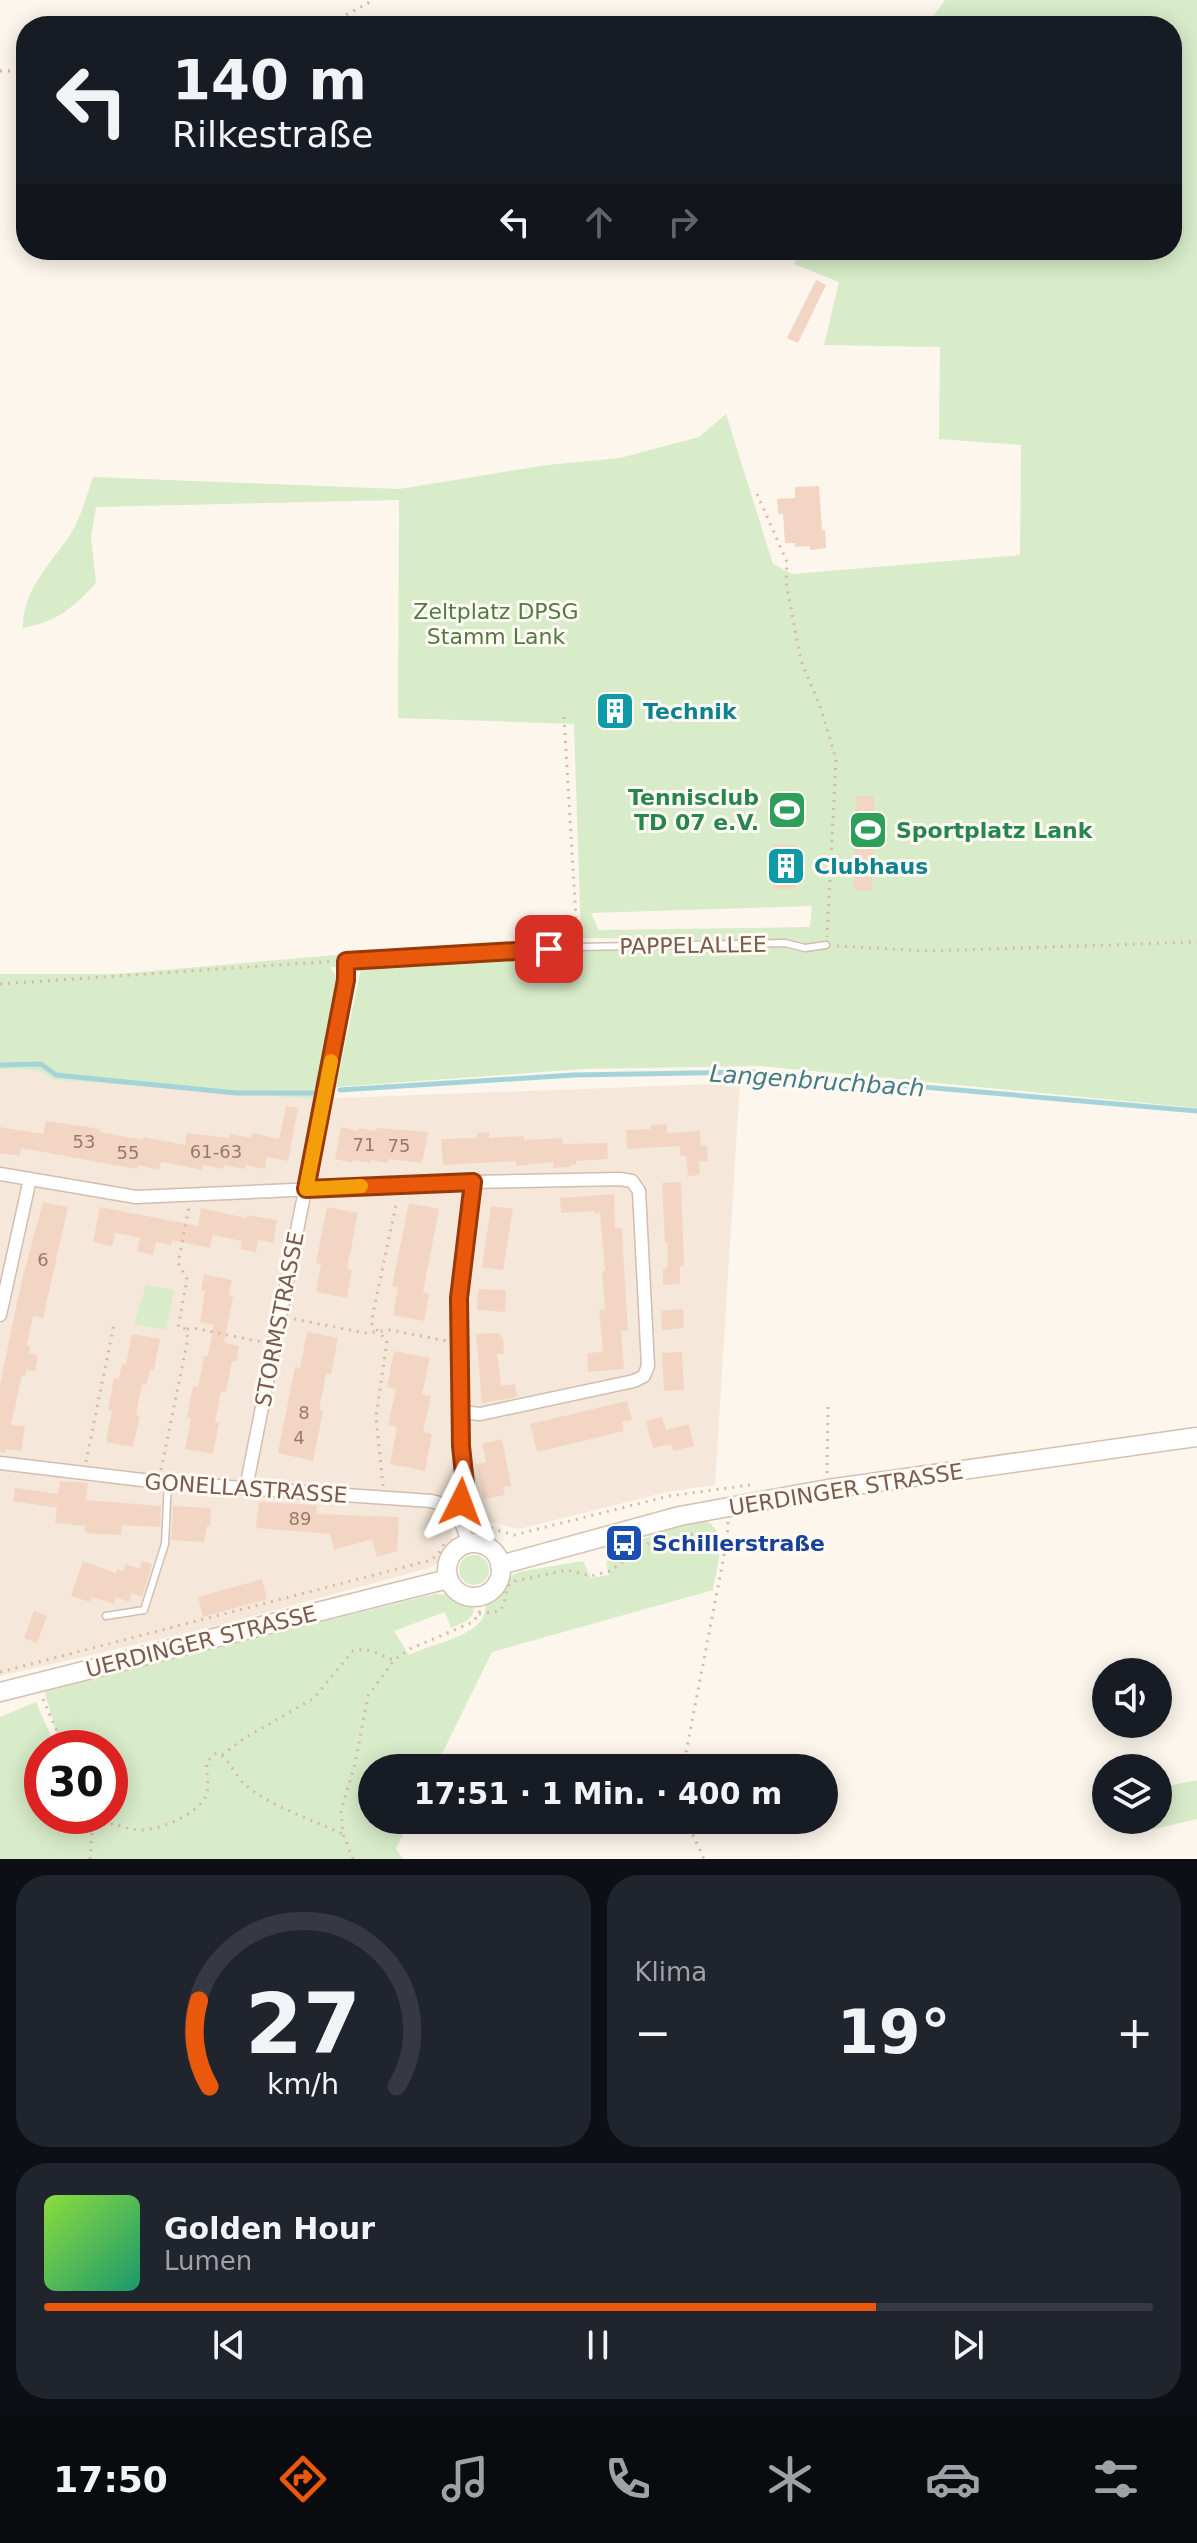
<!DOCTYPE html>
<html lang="de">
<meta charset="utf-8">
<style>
:root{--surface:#171b24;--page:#20242c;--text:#f1f3f6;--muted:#9ea1a6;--line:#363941;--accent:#ea580c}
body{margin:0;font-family:"DejaVu Sans",sans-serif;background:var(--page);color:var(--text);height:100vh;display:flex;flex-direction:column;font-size:30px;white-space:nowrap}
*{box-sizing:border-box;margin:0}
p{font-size:26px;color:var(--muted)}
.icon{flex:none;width:44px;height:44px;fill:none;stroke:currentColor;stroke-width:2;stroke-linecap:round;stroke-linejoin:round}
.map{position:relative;height:1859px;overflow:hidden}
.sheet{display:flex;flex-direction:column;gap:16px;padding:16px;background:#0d0f14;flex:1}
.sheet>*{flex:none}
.banner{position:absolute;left:16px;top:16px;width:1166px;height:244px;border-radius:32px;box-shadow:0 4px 20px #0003;background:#171b24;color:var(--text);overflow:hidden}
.buttons{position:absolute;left:1092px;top:1658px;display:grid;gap:16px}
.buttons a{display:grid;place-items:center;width:80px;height:80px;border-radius:50%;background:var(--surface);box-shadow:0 4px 20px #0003;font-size:40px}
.speed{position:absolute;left:24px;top:1730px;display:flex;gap:16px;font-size:40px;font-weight:700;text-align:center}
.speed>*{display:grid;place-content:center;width:104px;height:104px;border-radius:50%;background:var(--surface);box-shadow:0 4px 20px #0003;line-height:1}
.speed .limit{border:12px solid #d22;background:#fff;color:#111}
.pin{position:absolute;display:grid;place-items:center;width:68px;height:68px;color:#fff;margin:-34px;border-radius:16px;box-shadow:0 4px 12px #0006}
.me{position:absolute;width:88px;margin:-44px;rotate:3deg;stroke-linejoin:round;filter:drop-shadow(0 0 6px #0008)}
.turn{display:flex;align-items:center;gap:28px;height:168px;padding:0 24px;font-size:36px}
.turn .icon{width:104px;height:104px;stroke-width:2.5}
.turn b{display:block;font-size:56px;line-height:68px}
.lanes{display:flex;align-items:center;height:76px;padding:0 24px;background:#0003;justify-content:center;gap:40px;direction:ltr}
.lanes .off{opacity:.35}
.big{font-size:60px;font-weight:700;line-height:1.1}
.sheet .tile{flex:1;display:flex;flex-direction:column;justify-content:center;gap:12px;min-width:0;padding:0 28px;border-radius:32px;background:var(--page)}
.sheet .dial{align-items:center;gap:0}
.dial svg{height:208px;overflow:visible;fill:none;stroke:var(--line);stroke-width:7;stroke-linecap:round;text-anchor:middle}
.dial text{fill:var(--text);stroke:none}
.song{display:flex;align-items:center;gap:24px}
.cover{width:96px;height:96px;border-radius:12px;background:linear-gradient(135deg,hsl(90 70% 55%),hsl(160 70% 35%))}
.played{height:8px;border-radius:4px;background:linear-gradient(90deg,var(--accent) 75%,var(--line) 75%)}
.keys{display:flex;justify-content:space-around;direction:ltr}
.heat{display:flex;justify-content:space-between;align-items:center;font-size:44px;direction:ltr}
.sheet .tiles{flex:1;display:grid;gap:16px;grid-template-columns:1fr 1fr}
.tile:last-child{grid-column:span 2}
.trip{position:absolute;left:358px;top:1754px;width:480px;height:80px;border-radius:40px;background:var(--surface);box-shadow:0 4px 20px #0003;font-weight:700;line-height:80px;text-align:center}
.dock{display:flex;height:128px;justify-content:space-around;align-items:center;background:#090b0e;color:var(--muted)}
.dock .icon{width:56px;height:56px}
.dock .active{color:var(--accent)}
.dock b{font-size:36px;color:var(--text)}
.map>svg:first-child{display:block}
.residential{fill:#f5e8da}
.green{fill:#d8ecc9;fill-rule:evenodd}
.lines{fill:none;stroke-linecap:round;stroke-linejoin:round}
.stream{stroke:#a5d3da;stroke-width:5}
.building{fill:#f3d5c3}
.lane-casing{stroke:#d1beb0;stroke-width:9}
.street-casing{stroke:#d1beb0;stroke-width:15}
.secondary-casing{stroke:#d6c0b0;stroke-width:21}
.path{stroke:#d9b8a5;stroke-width:3;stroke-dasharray:2 6;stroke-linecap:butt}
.lane{stroke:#fff;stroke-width:6}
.street{stroke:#fff;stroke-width:12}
.secondary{stroke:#fff;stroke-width:18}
.route-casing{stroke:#983908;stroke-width:20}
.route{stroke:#ea580c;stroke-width:14}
.slow{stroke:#f59e0b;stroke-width:14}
.labels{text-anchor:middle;stroke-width:6;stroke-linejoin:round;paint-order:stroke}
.number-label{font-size:18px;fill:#987a6a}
.park-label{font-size:22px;fill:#537a41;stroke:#fffaf3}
.culture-label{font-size:22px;font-weight:bold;fill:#0d838f;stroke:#fffaf3;text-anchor:start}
.leisure-label{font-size:22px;font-weight:bold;fill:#27864d;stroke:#fffaf3;text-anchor:end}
.street-label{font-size:22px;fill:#7a5c4d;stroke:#fffaf3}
.transit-label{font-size:22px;font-weight:bold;fill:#164399;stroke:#fffaf3;text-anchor:start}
.water-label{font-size:24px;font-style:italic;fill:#437c86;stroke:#fffaf3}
</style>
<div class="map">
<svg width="1197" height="1859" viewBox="0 0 1197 1859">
<rect width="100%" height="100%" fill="#fdf6ec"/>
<path class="residential" d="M0,1069L36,1070L55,1080L313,1099L740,1083L715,1485L667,1492L519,1529L481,1520L472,1510L452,1528V1541L449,1551L443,1560L432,1567L221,1625L0,1676Z"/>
<g class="green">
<path d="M945,0H1197V1108L760,1066L585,1069L336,1087L361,969L330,967L340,982L320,1086L313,1099L55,1080L36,1070L0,1069V974H118L347,954L781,941L581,938L574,724L398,718L399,500L96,507L91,537L96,583C72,609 58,621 23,628C22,588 54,561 73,530C82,514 87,494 93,477L399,489L547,465L620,458L699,437L726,414L773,564L792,574L1020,555L1021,445L939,439L940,347L824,345L839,282L794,264L801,250H1172V26H926ZM773,845H797V855L800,856V876L796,877V889H773ZM812,906L810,927L599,930L591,913Z"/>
<path d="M146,1285L174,1290L166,1330L134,1324Z"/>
<path d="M704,1521C730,1527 716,1571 713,1590L492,1652L435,1768H372V1820H410L396,1849L403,1859H0V1717L36,1702L56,1748H42V1816H110V1748H61L44,1690L435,1594L455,1595L472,1604L474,1612L468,1620L451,1628L445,1612L394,1631L409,1655C431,1644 463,1640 480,1622C485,1617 484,1611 487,1604C491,1592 508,1578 518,1572L583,1561L591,1578L609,1575L606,1561L624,1557L623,1549L656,1533Z"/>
<circle cx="474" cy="1570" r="15"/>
<path d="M1197,1780V1819L1150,1830L1145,1820H1158V1788Z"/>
</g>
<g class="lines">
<g class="stream">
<path d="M0,1065L41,1064L56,1075L236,1093H312"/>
<path d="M340,1090L574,1075L751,1072L1197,1111"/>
</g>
</g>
<g class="building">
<path d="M816,280L826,285L798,343L787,338Z"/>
<path d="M819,486L822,530H825L826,548L810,550V546L795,547V543H785L783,514H778L777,499L795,498V487Z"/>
<path d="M618,693L623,707L606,715L601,698Z"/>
<path d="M856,796H874L872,890H854Z"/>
<path d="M773,844L797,845V855H800V877H796V889H773Z"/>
<path d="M286,1106L298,1108L288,1161L267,1157L265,1169L246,1165L245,1169L224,1165L223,1169L203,1165L202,1170L161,1162L159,1170L138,1165L137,1169L21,1148L20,1156L0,1153V1127L43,1134L46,1121L101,1129L100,1132L143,1140V1137L185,1145L187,1133L229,1138L230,1134L251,1138L252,1133L279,1139Z"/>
<path d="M667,1124V1133L700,1131L701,1146H707L708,1161L699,1162L700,1175L688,1176L686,1156H680V1146L627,1149L626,1130L651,1129V1125Z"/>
<path d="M341,1127L358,1131L359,1128L376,1131V1128L428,1132L422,1163L388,1159L387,1163L370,1160V1163L353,1160L352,1163L335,1159Z"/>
<path d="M489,1132V1138L524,1136V1140L562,1138L563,1144L607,1143L608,1159L576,1161V1164L570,1165V1167L553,1168V1162L516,1166V1161L443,1165L441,1139L477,1138V1133Z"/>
<path d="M681,1182L684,1266H680V1284L663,1285V1269L667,1268L668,1243H665L662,1183Z"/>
<path d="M614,1194L615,1228H622L623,1249L628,1330L621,1331L624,1369L588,1372L587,1353L602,1352L603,1349L599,1310L605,1309L602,1271H605L600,1213L595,1214V1211L561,1213L560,1198Z"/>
<path d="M43,1202L68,1207L43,1318L33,1316L27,1345L30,1346L29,1353L38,1355L35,1371L26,1370L25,1376L22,1375L11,1425L25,1426L21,1451L6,1449L5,1453L0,1452V1384L22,1280Z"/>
<path d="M409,1203L439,1209L423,1292L429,1294L424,1321L393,1315L398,1287L392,1286Z"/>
<path d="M491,1206L513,1209L503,1270L482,1267Z"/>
<path d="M100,1207L198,1226L201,1208L246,1218L247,1215L277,1220L273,1243L258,1240L256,1252L240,1249L242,1241L213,1235L210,1248L172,1240L171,1245L156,1242L153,1255L137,1251L140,1238L115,1233L112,1246L93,1242Z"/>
<path d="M327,1207L358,1213L347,1269L352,1270L347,1298L316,1292L321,1264L316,1263Z"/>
<path d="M204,1274L232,1280L229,1295L233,1296L224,1343L239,1346L236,1362L232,1361L226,1392L221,1391L215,1422L219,1423L213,1454L185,1449L191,1418L187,1417L193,1386L198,1387L204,1356H208L214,1325L200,1322L205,1291L201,1290Z"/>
<path d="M478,1289L506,1290L505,1312L477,1310Z"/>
<path d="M683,1309L684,1328L662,1330L661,1311Z"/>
<path d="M307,1332L338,1338L331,1374H326L319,1410L323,1411L313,1461L278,1453L295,1367L300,1368Z"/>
<path d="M500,1333V1337H503L504,1354H497L501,1386L515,1384L517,1397L482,1403L476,1334Z"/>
<path d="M132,1334L160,1339L154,1370H150L146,1385L142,1384L136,1415L140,1416L133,1447L106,1442L112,1410H108L114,1378L119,1379L122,1364L126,1365Z"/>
<path d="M394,1351L430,1358L422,1394L431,1396L423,1432L432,1434L425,1471L390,1464L397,1427L388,1425L396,1389L387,1387Z"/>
<path d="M682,1352L684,1390L664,1391L662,1353Z"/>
<path d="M627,1401L632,1420L622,1422L624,1431L537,1452L530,1424Z"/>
<path d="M662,1417L666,1430L689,1424L694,1446L673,1451L671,1444L653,1448L646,1421Z"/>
<path d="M502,1439L511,1486L503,1487L505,1495L484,1499L476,1464L486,1462L482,1444Z"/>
<path d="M60,1481L88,1483L86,1500L161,1506L160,1527L122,1525L121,1535L95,1534L84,1532L86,1526L55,1523L57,1508L13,1501L15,1488L58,1494Z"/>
<path d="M259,1502L317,1505L316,1514L399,1517L397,1551L377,1557L372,1539L334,1550L330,1534L256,1528Z"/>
<path d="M173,1506L211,1508L210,1526H207L204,1542L171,1540Z"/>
<path d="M83,1561L116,1573L117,1569L123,1571L126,1564L139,1569L142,1561L152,1564L142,1597L132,1593L129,1602L116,1597L114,1604L92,1597L90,1602L71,1596Z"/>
<path d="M262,1579L267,1599L203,1617L198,1597Z"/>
<path d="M34,1611L47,1616L37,1643L24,1638Z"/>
</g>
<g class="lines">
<defs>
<g id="lane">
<path d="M326,1084L346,980V961L578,947L785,943L805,948L826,945"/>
<path d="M106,1616L144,1610L165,1544L168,1482"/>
</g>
<g id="street">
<path d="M0,1174L136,1197L473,1182L620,1179L632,1181L639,1191L648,1366L644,1376L634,1381L480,1414L461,1412"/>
<path d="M0,1315L30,1179"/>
<path d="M0,1463L159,1482L431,1501C455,1505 463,1522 468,1544"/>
<path d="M246,1488L326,1084"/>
<path d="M455,1512L461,1502L465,1484L461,1446L459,1298L473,1182"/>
</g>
<g id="secondary">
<circle cx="474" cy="1570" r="27"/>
<path d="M500,1565L680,1516L729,1507L828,1489L1197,1437"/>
<path d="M0,1692L448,1579"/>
</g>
</defs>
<use href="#lane" class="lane-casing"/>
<use href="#street" class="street-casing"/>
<use href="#secondary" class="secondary-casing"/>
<g class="path">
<path d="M325,26L374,0"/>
<path d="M0,71H26"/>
<path d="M757,494L787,562L786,582L801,661L820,706L836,759L827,937"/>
<path d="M564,717L577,935"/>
<path d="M837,946L929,951L1197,942"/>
<path d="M0,984L335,961"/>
<path d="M294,1319L365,1333L390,1330L447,1341"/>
<path d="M187,1329L193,1328L262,1342"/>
<path d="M86,1462L114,1324"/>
<path d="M161,1470L188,1338L185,1329L178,1327L187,1279L178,1263L189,1207"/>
<path d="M827,1473L828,1407"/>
<path d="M383,1486L376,1417L387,1341L371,1323L397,1200"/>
<path d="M483,1526L514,1535L669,1496L750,1485"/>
<path d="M683,1533L727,1540"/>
<path d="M479,1614L500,1611C507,1601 504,1591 511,1582L567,1570L591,1576L610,1571L649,1543"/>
<path d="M0,1672L428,1561L437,1556L447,1539"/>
<path d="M43,1699L64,1748"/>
<path d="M222,1755L243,1739L314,1698L353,1651C366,1646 380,1655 393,1660"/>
<path d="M683,1768L727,1540L728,1522"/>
<path d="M686,1820L704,1859"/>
<path d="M90,1859L92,1832C113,1815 117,1829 138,1830C158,1831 201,1814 207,1793C209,1784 206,1771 207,1762L216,1753C229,1757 235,1776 245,1785C270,1806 313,1820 343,1834"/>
<path d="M353,1859L343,1834L341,1811L355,1764L368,1696L394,1660L410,1649L473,1622L479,1614L481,1596"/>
</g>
<use href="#lane" class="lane"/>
<use href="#street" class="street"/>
<use href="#secondary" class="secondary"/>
</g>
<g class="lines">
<defs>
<path id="route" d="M461,1502L465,1484L461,1446L459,1298L473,1182L306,1189L346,980V961L549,949"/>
</defs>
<use href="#route" class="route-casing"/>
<use href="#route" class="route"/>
<path class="slow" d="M331,1061L306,1189L361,1186"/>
</g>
<defs>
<symbol id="building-square" viewBox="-11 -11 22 22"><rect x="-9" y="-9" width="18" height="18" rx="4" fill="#0f9aa8" stroke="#fffaf3"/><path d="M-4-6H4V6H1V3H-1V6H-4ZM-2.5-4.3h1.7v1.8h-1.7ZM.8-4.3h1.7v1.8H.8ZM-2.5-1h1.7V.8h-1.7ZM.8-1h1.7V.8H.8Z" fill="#fff"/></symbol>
<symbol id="stadium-square" viewBox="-11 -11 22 22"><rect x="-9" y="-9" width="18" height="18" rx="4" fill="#2e9e5b" stroke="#fffaf3"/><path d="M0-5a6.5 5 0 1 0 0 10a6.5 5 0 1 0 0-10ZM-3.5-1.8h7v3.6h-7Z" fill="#fff"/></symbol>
<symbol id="bus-square" viewBox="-11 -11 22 22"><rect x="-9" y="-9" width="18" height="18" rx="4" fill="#1a4fb4" stroke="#fffaf3"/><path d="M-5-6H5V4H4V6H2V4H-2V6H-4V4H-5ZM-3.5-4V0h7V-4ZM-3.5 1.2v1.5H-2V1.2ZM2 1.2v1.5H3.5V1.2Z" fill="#fff"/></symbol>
</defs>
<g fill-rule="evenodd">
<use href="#building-square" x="593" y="689" width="44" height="44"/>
<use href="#stadium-square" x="765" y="788" width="44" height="44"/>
<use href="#stadium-square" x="846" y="808" width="44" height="44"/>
<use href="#building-square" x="764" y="844" width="44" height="44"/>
<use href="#bus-square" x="602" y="1521" width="44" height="44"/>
</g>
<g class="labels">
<g class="number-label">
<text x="84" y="1148">53</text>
<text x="364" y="1151">71</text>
<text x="399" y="1152">75</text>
<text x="216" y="1158">61-63</text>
<text x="128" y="1159">55</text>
<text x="43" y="1266">6</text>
<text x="304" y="1419">8</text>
<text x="299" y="1444">4</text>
<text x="300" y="1525">89</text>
</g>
<g class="park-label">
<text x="496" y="619">Zeltplatz DPSG<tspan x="496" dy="25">Stamm Lank</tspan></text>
</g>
<g class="culture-label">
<text x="643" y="719">Technik</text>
<text x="814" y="874">Clubhaus</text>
</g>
<g class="leisure-label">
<text x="759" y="805">Tennisclub<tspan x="759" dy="25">TD 07 e.V.</tspan></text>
<text x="896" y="838" text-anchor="start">Sportplatz Lank</text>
</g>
<g class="street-label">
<text transform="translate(693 945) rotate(-1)" y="8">PAPPELALLEE</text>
<text transform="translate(279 1319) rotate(-79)" y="8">STORMSTRASSE</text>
<text transform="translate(246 1488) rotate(4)" y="8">GONELLASTRASSE</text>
<text transform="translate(846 1489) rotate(-9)" y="8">UERDINGER STRASSE</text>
<text transform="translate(201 1641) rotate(-14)" y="8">UERDINGER STRASSE</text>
</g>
<g class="transit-label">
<text x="652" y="1551">Schillerstraße</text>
</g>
<g class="water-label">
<text transform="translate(817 1081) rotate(4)" y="8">Langenbruchbach</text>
</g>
</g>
</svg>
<div class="buttons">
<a><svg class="icon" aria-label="sound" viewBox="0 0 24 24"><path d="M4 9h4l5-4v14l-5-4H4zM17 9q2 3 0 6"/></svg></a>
<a><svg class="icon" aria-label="layers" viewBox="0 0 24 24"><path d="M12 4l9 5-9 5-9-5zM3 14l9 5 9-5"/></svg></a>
</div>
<div class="speed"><div class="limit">30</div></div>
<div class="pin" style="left:549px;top:949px;background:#d93025"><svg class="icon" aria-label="arrive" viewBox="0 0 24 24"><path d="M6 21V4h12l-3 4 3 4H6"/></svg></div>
<svg class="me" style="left:461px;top:1502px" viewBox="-20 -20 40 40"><path d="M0-17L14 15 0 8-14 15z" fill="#ea580c" stroke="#fff" stroke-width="4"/></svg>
<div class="trip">17:51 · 1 Min. · 400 m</div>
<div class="banner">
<div class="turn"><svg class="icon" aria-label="left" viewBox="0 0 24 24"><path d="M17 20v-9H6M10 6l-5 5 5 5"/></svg><div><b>140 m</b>Rilkestraße</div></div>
<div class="lanes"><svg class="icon" aria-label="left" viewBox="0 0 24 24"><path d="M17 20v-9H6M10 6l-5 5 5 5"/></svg><svg class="icon off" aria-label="ahead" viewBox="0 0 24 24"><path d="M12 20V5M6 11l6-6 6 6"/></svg><svg class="icon off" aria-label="right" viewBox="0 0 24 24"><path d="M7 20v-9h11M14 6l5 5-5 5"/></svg></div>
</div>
</div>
<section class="sheet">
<div class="tiles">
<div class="tile dial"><svg viewBox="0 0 100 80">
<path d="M14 69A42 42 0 1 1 86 69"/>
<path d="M14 69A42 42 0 0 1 10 36" stroke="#ea580c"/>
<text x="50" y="56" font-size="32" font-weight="700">27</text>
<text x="50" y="72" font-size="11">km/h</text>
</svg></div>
<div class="tile"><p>Klima</p>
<div class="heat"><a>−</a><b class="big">19°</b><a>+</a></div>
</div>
<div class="tile">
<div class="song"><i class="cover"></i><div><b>Golden Hour</b><p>Lumen</p></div></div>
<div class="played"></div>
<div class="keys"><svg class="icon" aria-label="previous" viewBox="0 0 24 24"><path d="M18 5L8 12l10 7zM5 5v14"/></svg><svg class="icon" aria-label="pause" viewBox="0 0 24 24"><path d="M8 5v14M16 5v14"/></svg><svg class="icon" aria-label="next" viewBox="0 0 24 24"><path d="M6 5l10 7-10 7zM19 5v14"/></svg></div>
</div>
</div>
</section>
<nav class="dock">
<b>17:50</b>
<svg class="icon active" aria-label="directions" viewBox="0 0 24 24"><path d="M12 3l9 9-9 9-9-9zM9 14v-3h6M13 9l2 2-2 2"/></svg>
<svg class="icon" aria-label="music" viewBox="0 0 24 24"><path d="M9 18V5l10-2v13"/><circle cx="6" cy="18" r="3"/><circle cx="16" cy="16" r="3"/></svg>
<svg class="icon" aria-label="phone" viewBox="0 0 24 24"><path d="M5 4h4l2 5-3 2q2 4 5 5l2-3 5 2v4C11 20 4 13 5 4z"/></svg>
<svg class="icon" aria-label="climate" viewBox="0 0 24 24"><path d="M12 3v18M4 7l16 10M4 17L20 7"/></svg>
<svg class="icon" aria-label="car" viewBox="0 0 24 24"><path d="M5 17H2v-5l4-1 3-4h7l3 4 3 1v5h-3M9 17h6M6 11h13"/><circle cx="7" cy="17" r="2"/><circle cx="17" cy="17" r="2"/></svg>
<svg class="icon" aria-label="filters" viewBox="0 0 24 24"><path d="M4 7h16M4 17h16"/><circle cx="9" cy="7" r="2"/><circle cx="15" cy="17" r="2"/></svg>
</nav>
